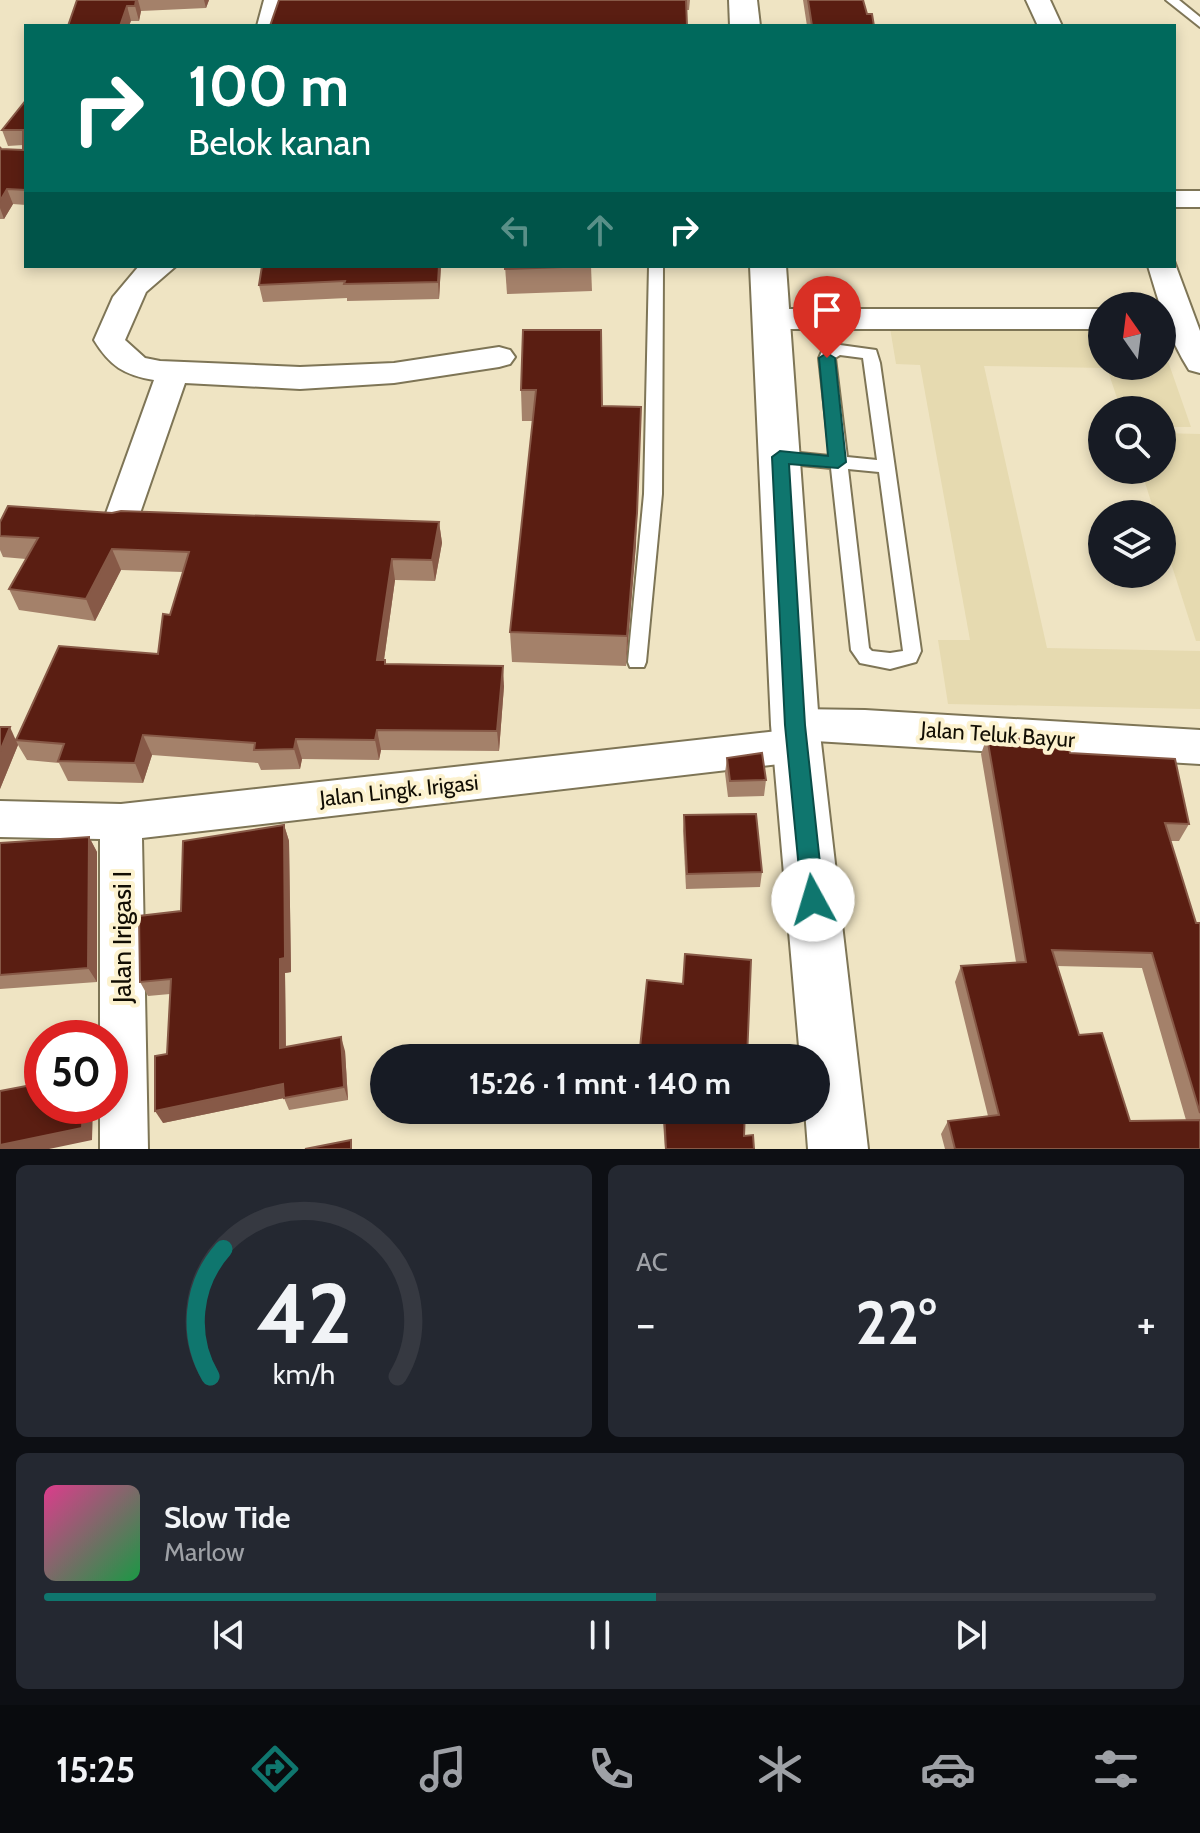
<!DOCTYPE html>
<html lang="id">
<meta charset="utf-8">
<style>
:root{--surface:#171b24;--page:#242831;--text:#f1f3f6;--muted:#9ea1a6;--line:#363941;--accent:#0f766e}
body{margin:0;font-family:Cabin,sans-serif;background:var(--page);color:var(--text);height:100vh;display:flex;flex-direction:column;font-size:30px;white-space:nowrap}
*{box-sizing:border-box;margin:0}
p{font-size:26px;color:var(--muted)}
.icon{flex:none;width:44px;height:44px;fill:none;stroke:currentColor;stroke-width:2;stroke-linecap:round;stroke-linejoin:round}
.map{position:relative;height:1149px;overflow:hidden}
.sheet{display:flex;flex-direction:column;gap:16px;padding:16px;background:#0d0f14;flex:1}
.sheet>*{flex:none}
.banner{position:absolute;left:24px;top:24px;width:1152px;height:244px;border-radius:0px;box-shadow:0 4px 12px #0003;background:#00695c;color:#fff;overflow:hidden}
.needle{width:52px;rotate:346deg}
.buttons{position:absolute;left:1088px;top:292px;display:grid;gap:16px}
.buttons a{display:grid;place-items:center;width:88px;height:88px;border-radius:50%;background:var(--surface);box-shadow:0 4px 12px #0003;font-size:40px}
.speed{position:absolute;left:24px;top:1020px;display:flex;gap:16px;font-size:40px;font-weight:700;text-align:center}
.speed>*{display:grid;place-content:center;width:104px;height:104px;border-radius:50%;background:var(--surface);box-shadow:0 4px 12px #0003;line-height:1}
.speed .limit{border:12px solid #d22;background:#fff;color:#111}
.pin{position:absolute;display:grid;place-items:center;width:68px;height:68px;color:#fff;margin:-82px -34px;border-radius:50% 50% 50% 0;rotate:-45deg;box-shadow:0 0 8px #0007}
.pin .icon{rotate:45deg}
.me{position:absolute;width:88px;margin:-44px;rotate:354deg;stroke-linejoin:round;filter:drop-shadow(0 0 6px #0008)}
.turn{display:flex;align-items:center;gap:28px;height:168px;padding:0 32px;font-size:36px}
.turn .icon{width:104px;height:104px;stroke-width:2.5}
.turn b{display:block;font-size:56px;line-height:68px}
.lanes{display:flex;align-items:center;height:76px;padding:0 32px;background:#0003;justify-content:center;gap:40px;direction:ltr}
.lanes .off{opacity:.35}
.big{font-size:60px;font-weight:700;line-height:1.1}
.sheet .tile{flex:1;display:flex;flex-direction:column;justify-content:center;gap:12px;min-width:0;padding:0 28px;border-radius:12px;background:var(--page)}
.sheet .dial{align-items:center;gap:0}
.dial svg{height:208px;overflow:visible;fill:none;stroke:var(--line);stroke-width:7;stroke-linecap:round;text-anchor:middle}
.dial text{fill:var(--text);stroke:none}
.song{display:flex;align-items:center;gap:24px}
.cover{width:96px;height:96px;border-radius:12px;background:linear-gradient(135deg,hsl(330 70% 55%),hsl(140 70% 35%))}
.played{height:8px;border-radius:4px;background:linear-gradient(90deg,var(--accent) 55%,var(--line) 55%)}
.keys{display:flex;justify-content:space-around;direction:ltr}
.heat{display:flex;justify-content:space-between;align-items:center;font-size:44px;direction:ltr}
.sheet .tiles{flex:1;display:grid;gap:16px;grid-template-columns:1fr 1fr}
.tile:last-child{grid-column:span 2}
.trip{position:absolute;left:370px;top:1044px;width:460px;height:80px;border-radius:40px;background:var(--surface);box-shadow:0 4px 12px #0003;font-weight:700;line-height:80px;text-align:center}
.tabs{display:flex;height:128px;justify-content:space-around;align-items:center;background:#090b0e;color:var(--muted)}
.tabs .icon{width:56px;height:56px}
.tabs .current{color:var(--accent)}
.tabs b{font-size:36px;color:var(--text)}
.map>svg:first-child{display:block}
.built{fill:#e6dab0}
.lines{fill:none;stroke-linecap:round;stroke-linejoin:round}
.service-casing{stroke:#7e7556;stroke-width:4}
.minor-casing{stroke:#7e7556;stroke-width:4}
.secondary-casing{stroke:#7e7556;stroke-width:4}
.service{fill:#fff;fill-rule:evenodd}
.minor{fill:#fff;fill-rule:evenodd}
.secondary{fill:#fff;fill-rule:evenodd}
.wall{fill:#a4816a;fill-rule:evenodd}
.shaded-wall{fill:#875947}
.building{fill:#5a1e12;stroke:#875947;stroke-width:2}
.route{fill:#0f766e;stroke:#0a4d48;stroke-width:2}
.labels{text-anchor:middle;stroke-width:8;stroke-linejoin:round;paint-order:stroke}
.street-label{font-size:22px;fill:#120e04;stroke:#fcf2cf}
.near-street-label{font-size:26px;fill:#120e04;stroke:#fcf2cf}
</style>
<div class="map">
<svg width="1200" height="1149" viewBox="0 0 1200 1149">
<rect width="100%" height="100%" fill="#efe4c3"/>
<g class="built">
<path d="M889,322L1102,326V366H1162V344L1191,427H1162V410H1121L1107,368L984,366L1047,648L1200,651V709L948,704L938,640H970L920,365L896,364Z"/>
<path d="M1162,433L1200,434V641H1196L1162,535V514H1155L1141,470H1162Z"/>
</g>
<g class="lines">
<defs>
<g id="service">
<path d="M1166,0H1179L1200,17V27Z"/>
<path d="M649,266H663L662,494L646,662L644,667H630L628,662L644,494Z"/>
<path d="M840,345L876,350L880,363L921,651L916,662L890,669L860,663L851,650L831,468L780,463L772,457L780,451L830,456L819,358L823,349ZM840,355L863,358L877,460L847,457L835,358ZM848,469L879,472L903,651L890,653L872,651L869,648Z"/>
</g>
<g id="minor">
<path d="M264,0H288L281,26H257Z"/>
<path d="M1026,0H1050L1062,26H1038Z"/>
<rect x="1174" y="191" width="26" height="16"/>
<path d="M1174,261L1200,331V373L1189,370C1168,337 1159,302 1148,266H1174Z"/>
<path d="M139,266H176L146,292L125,340L145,358L160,361L300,367L394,363L499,347L510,350L515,357L510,364L499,367L394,383L300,389L185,383L138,519L133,528L121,532L109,528L104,519L154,380C124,375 110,366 94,340L113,297Z"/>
<path d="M773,309H1102V329H773L762,326L758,319L762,312Z"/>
<path d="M795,709L865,710L1200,730V764L815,741L817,745L811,757L797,762L142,838L148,1149H100V1106H110V1038H100V839L0,837V801L121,804L778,731L775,725L781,714Z"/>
</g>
<g id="secondary">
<path d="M729,0H757L760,26H730Z"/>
<path d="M750,266H786L819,725L868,1149H808L805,1110H816V1058H800L771,725Z"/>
</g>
</defs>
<use href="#service" class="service-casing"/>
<use href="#minor" class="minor-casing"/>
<use href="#secondary" class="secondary-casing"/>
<use href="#service" class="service"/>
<use href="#minor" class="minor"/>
<use href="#secondary" class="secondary"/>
</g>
<g class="wall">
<path d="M77,0H209L206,8L141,11L139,21H131Z"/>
<path d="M279,0H690L689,10Z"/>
<path d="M803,0H863L867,14L874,26H807Z"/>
<path d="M26,100V205L13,204L4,219H0V147L1,149L23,150V145L8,146L2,130Z"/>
<path d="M441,266L439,299L347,301V298L263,302L259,285Z"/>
<path d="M505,266H591L592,291L507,294Z"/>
<path d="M523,330L602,406L636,544L626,666L512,662L510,632L533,421H522L521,390Z"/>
<path d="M112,513L439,522L442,543L435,581L395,580L384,660L386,664L504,686L499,751L381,750L379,760L302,759L300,769L261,770L258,763L152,755L143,783L68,781L59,763L27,760L18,745L0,789V727L16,739L158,654L183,572L121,570L95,621L19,610L9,589L26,559L3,557L0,550V522Z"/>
<path d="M987,737L1189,824L1179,841H1170L1196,923H1200V1149H945L941,1134L948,1121L988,1116L955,982L961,966L1016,962L981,754ZM1057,966L1142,968L1186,1120L1130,1121L1079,1035Z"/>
<path d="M727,758L766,780L764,796L728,797L725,773Z"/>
<path d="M684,815L762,872L760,887L686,889L683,831Z"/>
<path d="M284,825L289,841L291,972L285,973L286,1047L345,1051L348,1100L289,1110L284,1098L163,1123L170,994L148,996L140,982L181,911Z"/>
<path d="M89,837L97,852V982L0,989V843Z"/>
<path d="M635,1110H745L744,1136L754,1149H665L663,1123L634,1120Z"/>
</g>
<g class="shaded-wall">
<path d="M136,0H138L141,11L139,21L135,6Z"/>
<path d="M204,0H209L206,8Z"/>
<path d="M127,6L131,21L129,26H120Z"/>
<path d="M7,189L13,204L4,219L0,208V201Z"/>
<path d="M439,266H441L439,299L438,282Z"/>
<path d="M641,407L636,544L626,666L627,636Z"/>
<path d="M439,522L442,543L435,581L432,560Z"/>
<path d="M112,549L121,570L95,621L86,599Z"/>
<path d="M392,559L395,580L381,681L377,660Z"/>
<path d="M503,666L504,686L499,751L497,731Z"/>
<path d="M10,727L18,745L0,789V751Z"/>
<path d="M377,730L381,750L379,760L375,740Z"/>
<path d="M143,735L152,755L143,783L135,763Z"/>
<path d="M296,739L302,759L300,769L294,749Z"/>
<path d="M284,825L289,841L291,972L285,973L286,1061L280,1048V959Z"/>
<path d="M89,837L97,852V982L88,968Z"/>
<path d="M341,1037L345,1051L348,1100L344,1087Z"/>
<path d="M283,1084L284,1098L163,1123L155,1111Z"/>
<path d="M83,1106H93L92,1140L49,1149H0V1145Z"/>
</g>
<g class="building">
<path d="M77,0H136L135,6H127L120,26H68Z"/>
<path d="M279,0H686L687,26H270Z"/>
<path d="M808,0H863L867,14H872L874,26H812Z"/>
<path d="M26,100V190L7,189L0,201V147L1,149L23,150V130H2Z"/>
<path d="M262,266H439L438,282L344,284L345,281L259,285Z"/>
<path d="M505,266H591L505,269Z"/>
<path d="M523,330H601L602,406L641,407L637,513L627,636L510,632L536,390H521Z"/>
<path d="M8,506L112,513L121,511L439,522L432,560L392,559L377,660H385V664L503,666L497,731L377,730L375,740L296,739L294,749L254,750L255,743L143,735L135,763L58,761L64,744L16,740L59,646L158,654L163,614L170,615L189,552L112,549L86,599L9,589L38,538L0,536V522Z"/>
<path d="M0,727H10L0,751Z"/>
<path d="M987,737L1067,741L1070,753L1175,759L1189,824L1165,823L1196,923H1200V1113L1152,953L1052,950L1079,1035L1102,1033L1130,1121L1200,1120V1149H955L948,1121L999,1115L961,966L1026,962Z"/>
<path d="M762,753L766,780L730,781L727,758Z"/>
<path d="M756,814L762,872L687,874L684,815Z"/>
<path d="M284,825L285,958L280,959V1048L341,1037L344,1087L284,1098L283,1084L155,1111V1056L167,1054L171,979L140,982L139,916L181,911L183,841Z"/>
<path d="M89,837L88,968L0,975V843Z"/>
<path d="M685,954L751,960L747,1058H639L647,980L683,984Z"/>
<path d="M42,1083V1106H83L82,1128L0,1145V1091Z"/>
<path d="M663,1110H745L744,1136L753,1135L754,1149H666L664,1110Z"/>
<path d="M351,1140V1149H305Z"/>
</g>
<path class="route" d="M827,353L835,358L846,462L838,468L789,464L805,725L824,900L821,907L813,910L805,907L802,900L785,725L772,457L780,451L828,456L819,358Z"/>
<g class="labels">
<g class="street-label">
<text transform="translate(998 734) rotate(4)" y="8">Jalan Teluk Bayur</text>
<text transform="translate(399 790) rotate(-6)" y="8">Jalan Lingk. Irigasi</text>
</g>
<g class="near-street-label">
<text transform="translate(122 937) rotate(-90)" y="9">Jalan Irigasi I</text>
</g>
</g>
</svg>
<div class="buttons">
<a><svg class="needle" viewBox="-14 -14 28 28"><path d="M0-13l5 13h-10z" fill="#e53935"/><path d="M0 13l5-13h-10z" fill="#9ea1a6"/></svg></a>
<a><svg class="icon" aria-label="search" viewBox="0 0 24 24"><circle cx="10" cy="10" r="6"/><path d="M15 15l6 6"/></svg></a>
<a><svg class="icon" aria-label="layers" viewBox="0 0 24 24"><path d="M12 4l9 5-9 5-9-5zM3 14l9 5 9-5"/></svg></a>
</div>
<div class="speed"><div class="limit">50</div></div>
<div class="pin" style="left:827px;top:358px;background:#d93025"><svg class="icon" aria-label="arrive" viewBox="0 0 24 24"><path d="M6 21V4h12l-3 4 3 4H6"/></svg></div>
<svg class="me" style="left:813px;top:900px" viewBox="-20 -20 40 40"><circle r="19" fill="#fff"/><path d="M0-13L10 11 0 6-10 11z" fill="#0f766e"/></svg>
<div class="trip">15:26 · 1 mnt · 140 m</div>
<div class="banner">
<div class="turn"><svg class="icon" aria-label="right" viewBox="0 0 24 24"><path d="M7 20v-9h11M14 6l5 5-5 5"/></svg><div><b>100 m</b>Belok kanan</div></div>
<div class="lanes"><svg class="icon off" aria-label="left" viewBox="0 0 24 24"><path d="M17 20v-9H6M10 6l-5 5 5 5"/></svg><svg class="icon off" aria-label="ahead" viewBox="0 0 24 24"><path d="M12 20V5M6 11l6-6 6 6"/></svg><svg class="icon" aria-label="right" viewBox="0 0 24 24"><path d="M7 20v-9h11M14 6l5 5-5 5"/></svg></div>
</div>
</div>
<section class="sheet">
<div class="tiles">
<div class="tile dial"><svg viewBox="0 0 100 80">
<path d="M14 69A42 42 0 1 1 86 69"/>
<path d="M14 69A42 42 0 0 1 19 20" stroke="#0f766e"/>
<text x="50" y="56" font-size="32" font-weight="700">42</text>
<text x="50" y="72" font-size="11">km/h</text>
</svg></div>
<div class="tile"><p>AC</p>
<div class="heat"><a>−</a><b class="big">22°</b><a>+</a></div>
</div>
<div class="tile">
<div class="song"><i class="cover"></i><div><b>Slow Tide</b><p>Marlow</p></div></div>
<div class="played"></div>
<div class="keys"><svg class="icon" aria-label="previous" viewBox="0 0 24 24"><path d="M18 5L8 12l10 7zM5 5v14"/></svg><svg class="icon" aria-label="pause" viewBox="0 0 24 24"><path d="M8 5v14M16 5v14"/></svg><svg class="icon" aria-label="next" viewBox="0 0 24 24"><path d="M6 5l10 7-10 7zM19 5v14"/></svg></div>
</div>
</div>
</section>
<nav class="tabs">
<b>15:25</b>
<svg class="icon current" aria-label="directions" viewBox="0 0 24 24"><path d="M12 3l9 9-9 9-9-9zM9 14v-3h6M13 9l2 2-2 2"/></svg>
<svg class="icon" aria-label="music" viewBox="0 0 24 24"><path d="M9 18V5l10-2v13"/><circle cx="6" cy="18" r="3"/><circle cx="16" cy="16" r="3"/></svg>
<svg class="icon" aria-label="phone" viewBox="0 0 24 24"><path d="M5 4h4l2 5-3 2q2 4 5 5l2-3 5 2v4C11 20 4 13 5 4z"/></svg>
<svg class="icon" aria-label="climate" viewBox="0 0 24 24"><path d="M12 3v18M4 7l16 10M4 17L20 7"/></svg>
<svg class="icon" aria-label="car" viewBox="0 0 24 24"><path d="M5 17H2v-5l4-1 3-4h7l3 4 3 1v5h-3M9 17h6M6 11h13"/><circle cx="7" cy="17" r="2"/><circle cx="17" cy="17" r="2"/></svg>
<svg class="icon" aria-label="filters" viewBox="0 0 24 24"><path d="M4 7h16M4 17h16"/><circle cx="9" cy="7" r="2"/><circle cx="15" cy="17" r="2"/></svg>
</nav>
